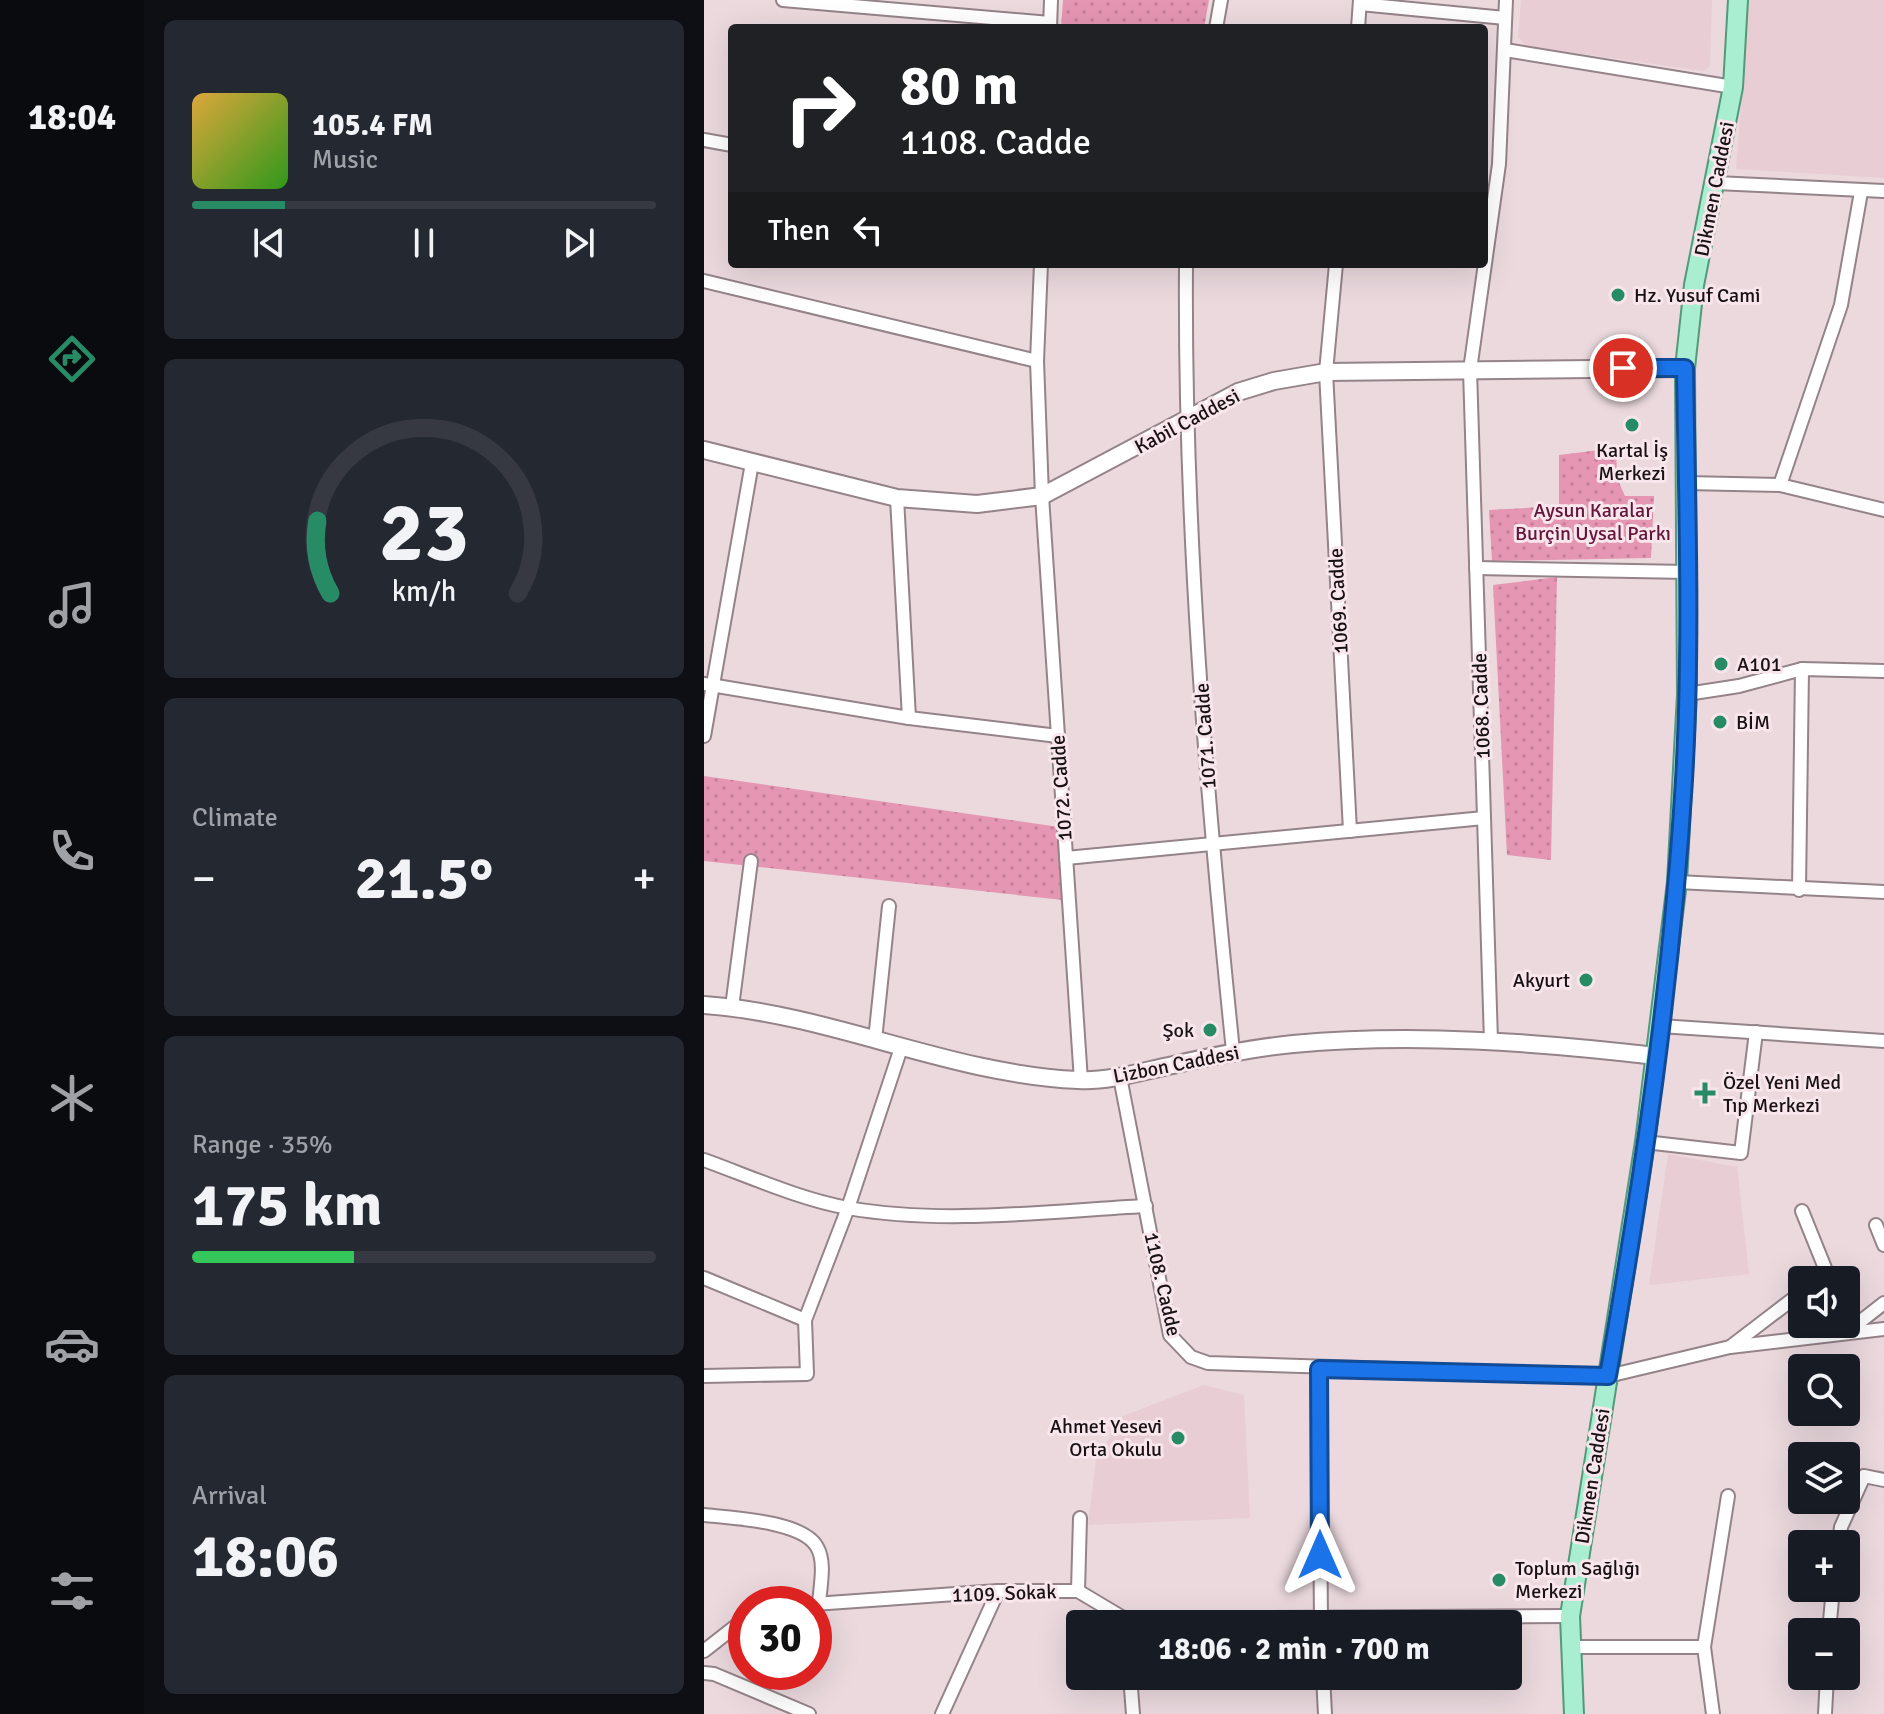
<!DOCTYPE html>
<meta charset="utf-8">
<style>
:root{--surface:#171b24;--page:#242831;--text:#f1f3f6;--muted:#9ea1a6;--line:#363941;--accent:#278b66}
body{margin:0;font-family:Signika,sans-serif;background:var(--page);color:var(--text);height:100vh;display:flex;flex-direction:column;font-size:30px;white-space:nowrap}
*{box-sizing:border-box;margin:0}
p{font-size:26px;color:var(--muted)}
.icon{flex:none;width:44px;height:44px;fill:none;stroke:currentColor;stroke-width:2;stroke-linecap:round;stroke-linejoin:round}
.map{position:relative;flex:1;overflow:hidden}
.side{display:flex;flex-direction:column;gap:20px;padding:20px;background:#0d0f14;width:560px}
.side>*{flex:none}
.hud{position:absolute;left:24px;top:24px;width:760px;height:244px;border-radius:8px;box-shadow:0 8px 32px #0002;background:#202124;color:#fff;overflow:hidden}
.controls{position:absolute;left:1084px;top:1266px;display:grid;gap:16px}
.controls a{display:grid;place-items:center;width:72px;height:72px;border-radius:8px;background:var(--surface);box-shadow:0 8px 32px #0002;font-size:40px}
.speed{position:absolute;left:24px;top:1586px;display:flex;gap:16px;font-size:40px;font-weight:700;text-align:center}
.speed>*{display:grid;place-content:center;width:104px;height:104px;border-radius:50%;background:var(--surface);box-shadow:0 8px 32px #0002;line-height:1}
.speed .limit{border:12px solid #d22;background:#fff;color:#111}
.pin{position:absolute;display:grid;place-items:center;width:68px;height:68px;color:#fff;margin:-34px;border:4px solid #fff;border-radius:50%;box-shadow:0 2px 8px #0007}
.me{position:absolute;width:88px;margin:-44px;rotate:0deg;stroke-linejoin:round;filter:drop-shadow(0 0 6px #0008)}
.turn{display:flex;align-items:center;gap:28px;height:168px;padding:0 40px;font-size:36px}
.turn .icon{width:104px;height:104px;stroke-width:2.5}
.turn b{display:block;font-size:56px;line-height:68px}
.then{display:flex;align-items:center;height:76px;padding:0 40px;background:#0003;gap:16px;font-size:30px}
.big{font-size:60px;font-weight:700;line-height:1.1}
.side .widget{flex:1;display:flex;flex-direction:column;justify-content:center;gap:12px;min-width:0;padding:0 28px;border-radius:12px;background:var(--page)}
.side .dial{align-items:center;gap:0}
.dial svg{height:208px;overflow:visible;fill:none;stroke:var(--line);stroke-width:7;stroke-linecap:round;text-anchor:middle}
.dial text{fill:var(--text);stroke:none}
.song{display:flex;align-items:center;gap:24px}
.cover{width:96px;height:96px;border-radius:12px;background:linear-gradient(135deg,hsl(40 70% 55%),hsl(110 70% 35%))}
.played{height:8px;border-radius:4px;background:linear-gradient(90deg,var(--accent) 20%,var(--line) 20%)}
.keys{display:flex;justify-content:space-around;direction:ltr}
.heat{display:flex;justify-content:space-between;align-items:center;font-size:44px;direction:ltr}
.charge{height:12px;border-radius:6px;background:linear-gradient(90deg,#34c759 35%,var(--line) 0)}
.trip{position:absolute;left:362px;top:1610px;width:456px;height:80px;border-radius:8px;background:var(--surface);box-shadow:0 8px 32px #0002;font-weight:700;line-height:80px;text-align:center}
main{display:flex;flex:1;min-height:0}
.tab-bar{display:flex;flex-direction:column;width:144px;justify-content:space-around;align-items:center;background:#090b0e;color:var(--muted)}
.tab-bar .icon{width:56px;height:56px}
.tab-bar .selected{color:var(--accent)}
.tab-bar b{font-size:36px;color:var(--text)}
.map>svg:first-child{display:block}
.built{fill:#e8cdd5}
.grass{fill:url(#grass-dots)}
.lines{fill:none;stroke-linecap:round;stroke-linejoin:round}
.minor-casing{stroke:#948388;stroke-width:16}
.secondary-casing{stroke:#948388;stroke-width:20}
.primary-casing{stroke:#529a7b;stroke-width:22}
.minor{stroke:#fff;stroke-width:12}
.secondary{stroke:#fff;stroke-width:16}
.primary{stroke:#aaeed1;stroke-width:18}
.route-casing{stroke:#114b97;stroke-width:20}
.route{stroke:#1a73e8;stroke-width:14}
.poi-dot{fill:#278b66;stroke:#f8e6ec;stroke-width:3}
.labels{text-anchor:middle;stroke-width:6;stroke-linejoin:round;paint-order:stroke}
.street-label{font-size:20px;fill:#181214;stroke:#f8e6ec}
.poi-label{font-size:20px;fill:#181214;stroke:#f8e6ec;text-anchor:start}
.park-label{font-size:20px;fill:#641539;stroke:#f8e6ec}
</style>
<main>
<nav class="tab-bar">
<b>18:04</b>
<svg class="icon selected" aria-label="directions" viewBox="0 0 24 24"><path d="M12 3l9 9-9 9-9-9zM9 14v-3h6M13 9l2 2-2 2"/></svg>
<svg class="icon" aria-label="music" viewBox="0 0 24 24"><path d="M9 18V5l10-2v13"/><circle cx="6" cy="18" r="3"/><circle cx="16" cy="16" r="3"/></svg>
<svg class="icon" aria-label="phone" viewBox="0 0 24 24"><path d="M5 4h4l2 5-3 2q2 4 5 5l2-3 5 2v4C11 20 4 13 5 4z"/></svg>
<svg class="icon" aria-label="climate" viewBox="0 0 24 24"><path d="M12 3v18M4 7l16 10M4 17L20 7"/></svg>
<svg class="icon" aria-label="car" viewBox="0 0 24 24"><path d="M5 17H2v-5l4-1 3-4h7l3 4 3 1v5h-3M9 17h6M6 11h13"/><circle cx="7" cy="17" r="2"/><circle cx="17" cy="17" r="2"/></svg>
<svg class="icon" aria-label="filters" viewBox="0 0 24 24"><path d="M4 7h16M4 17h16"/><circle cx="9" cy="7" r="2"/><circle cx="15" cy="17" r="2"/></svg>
</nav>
<section class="side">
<div class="widget">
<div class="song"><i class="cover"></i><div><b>105.4 FM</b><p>Music</p></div></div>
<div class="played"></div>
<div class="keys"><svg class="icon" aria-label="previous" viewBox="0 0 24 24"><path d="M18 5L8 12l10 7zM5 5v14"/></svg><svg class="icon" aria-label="pause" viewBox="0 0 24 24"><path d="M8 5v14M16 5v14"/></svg><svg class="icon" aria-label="next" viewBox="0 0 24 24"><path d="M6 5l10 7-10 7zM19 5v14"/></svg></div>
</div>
<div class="widget dial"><svg viewBox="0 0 100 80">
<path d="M14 69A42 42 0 1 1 86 69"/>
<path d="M14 69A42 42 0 0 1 9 41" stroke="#278b66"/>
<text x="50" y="56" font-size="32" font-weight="700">23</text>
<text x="50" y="72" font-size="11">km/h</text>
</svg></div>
<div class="widget"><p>Climate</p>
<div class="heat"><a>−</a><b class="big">21.5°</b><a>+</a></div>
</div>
<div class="widget"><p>Range · 35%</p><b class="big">175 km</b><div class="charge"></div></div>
<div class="widget"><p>Arrival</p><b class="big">18:06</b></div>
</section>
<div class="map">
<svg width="1180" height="1714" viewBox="0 0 1180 1714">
<defs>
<pattern id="grass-dots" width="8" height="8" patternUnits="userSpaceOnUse" patternTransform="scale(2)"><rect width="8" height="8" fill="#e596b2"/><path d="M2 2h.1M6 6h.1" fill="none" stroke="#c48098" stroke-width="1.8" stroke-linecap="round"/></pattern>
</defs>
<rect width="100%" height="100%" fill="#ebd9de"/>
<g class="built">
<path d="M817,0H1008L1006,66L999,71L822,46L814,37Z"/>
<path d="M1045,0H1180V178L1032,169Z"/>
<path d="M964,1154L1033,1167L1045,1274L945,1285Z"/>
<path d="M500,1385L540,1395L546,1518L384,1525L392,1460L419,1416Z"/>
</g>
<g class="grass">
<path d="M359,0H505L500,28H357Z"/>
<path d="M912,448L913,478L921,496H950L947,558L788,561L785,510L855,506V455Z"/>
<path d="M853,577L847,860L803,855L789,585Z"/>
<path d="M0,776L355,827L359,900L0,861Z"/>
</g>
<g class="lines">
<defs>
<g id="minor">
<path d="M79,0L346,23"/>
<path d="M656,4L801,18"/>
<path d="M346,28L347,0"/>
<path d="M512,28L517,0"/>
<path d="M654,28L656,0"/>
<path d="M801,50L1029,87"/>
<path d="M0,140L28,145"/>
<path d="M1012,183L1180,191"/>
<path d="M337,264L333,361L338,496L377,1081"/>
<path d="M482,264C480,527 502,790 529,1051"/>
<path d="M632,264L622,372L646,831"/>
<path d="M0,281L333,361"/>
<path d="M982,483L1076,485L1180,510"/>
<path d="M1076,485L1137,305L1157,192"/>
<path d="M193,498L205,718"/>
<path d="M772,568L983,572"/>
<path d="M0,684L205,718L354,736"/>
<path d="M983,694L1035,686L1098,669L1180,671"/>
<path d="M0,736L48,463"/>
<path d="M362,858L780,818"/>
<path d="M973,882L1180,892"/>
<path d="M1095,890L1098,669"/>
<path d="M28,1007L47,861"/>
<path d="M956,1026L1180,1041"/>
<path d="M171,1040L185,906"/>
<path d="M787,1041L766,370L795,164L802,0"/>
<path d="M416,1077L466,1335L487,1357L504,1363L904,1376L1026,1347L1180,1329"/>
<path d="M941,1142L1037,1153L1052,1032"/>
<path d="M0,1160C47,1177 95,1199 144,1208C241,1225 344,1211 442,1206"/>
<path d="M1098,1211L1123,1273L1114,1280"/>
<path d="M1172,1225L1180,1245"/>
<path d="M0,1278L101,1320"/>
<path d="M1143,1332L1180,1303"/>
<path d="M1026,1347L1098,1292"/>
<path d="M615,1369L617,1624"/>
<path d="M0,1376L103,1374L101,1320L144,1208L197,1048"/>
<path d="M0,1515C28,1518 99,1521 113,1547C122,1562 116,1587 115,1604"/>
<path d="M1135,1544L1137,1527L1160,1476L1180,1480"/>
<path d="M374,1591L376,1518"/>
<path d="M110,1604L294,1591H374L421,1619L866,1616"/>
<path d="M1125,1632L1129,1588"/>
<path d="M865,1647H1000"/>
<path d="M0,1651L42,1618"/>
<path d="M0,1673L10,1674L105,1714"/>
<path d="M426,1676L429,1714"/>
<path d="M619,1676L621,1714"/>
<path d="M238,1714L294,1591"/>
<path d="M1009,1714L1000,1647L1024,1496"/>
<path d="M1121,1714L1123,1676"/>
</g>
<g id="secondary">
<path d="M0,450L193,498L273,504L338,496L534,392L570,381L622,372L981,368"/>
<path d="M0,1005C128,1014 244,1074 374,1080C405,1082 439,1071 469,1065C509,1056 548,1048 589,1044C709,1033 832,1042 952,1056"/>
</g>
<path id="primary" d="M870,1714L866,1616L941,1142L973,882L983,694L981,368L990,285L1029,87L1034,0"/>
</defs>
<use href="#minor" class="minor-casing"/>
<use href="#secondary" class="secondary-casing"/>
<use href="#primary" class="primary-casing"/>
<use href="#minor" class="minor"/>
<use href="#secondary" class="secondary"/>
<use href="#primary" class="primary"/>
</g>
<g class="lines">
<defs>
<path id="route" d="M616,1555L615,1369L904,1376C939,1179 968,980 980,780C988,643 983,505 981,368H919"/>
</defs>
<use href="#route" class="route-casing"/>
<use href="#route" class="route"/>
</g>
<g class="poi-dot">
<circle cx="914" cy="295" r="8"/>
<circle cx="928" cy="425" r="8"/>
<circle cx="1017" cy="664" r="8"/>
<circle cx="1016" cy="722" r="8"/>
<circle cx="882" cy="980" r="8"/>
<circle cx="506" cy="1030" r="8"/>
<path d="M997 1081h8v8h8v8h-8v8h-8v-8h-8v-8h8z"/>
<circle cx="474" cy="1438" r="8"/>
<circle cx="795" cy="1580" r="8"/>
</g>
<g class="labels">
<g class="street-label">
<text transform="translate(1010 189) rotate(-79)" y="7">Dikmen Caddesi</text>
<text transform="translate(483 421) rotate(-28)" y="7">Kabil Caddesi</text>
<text transform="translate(634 601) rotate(-93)" y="7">1069. Cadde</text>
<text transform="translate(777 706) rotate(-92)" y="7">1068. Cadde</text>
<text transform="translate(501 736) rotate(-94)" y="7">1071. Cadde</text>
<text transform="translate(357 788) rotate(-94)" y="7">1072. Cadde</text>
<text transform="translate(472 1064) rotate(-11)" y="7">Lizbon Caddesi</text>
<text transform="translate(459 1284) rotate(77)" y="7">1108. Cadde</text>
<text transform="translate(888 1476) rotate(-81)" y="7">Dikmen Caddesi</text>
<text transform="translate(300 1593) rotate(-2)" y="7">1109. Sokak</text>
</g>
<g class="poi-label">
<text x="930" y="302">Hz. Yusuf Cami</text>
<text x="928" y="457" text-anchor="middle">Kartal İş<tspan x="928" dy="23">Merkezi</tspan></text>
<text x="1033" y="671">A101</text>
<text x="1032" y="729">BİM</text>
<text x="866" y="987" text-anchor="end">Akyurt</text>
<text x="490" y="1037" text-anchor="end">Şok</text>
<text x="1019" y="1089">Özel Yeni Med<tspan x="1019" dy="23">Tıp Merkezi</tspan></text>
<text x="458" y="1433" text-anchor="end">Ahmet Yesevi<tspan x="458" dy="23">Orta Okulu</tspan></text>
<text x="811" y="1575">Toplum Sağlığı<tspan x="811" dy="23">Merkezi</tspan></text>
</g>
<g class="park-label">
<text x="889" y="517">Aysun Karalar<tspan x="889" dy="23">Burçin Uysal Parkı</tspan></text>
</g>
</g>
</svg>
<div class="controls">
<a><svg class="icon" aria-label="sound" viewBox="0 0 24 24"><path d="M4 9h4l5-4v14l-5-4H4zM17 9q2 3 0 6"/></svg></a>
<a><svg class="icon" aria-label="search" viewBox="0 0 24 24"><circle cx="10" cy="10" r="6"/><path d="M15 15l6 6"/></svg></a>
<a><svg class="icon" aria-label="layers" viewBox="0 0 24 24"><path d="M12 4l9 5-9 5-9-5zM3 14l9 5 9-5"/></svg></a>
<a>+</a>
<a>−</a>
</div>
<div class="speed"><div class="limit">30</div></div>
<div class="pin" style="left:919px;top:368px;background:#d93025"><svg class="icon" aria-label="arrive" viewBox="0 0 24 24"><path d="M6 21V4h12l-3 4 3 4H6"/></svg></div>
<svg class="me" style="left:616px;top:1555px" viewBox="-20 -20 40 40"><path d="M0-17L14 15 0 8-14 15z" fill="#1a73e8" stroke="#fff" stroke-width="4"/></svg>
<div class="trip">18:06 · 2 min · 700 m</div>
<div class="hud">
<div class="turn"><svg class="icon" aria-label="right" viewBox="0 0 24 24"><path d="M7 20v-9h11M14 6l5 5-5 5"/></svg><div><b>80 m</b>1108. Cadde</div></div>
<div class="then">Then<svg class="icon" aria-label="left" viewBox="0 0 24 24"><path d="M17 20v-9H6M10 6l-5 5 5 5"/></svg></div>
</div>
</div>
</main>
